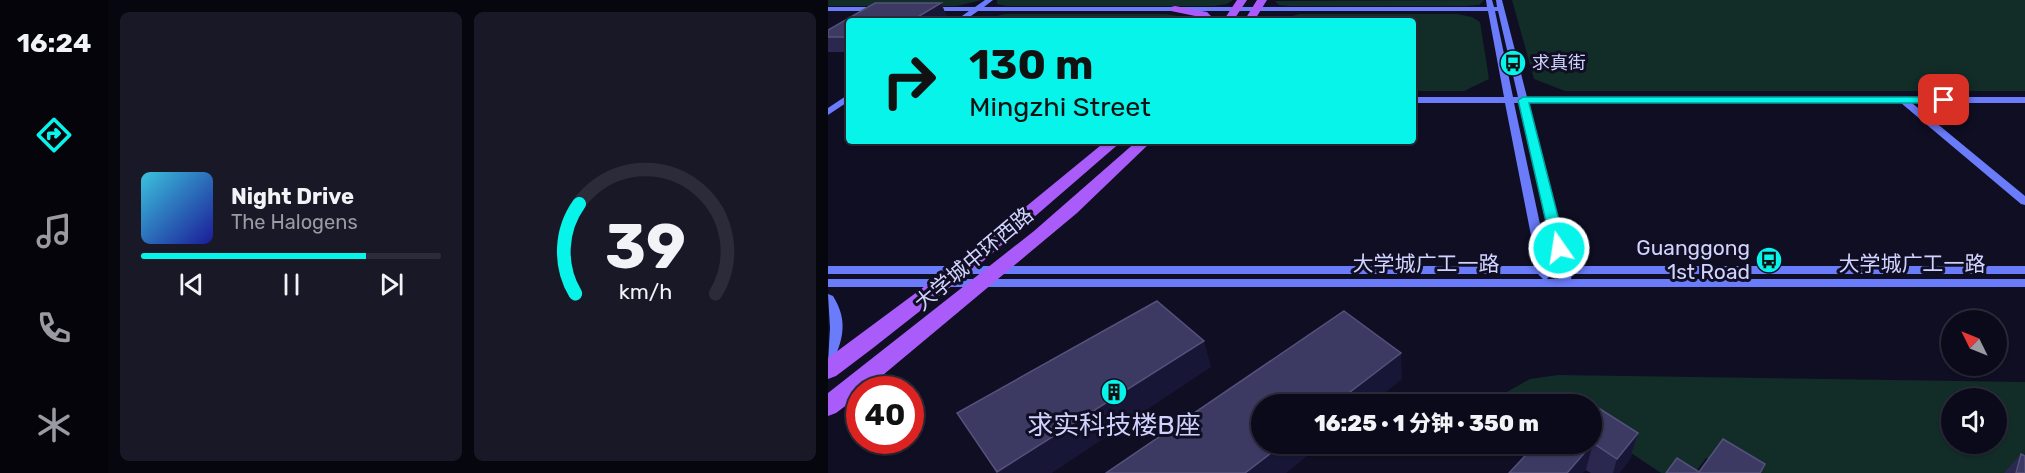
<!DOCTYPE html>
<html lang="zh">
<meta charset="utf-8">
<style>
:root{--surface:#0b0a1a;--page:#191827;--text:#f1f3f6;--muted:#9a9aa2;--line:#2b2b39;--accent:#07f4eb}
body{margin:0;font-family:Rubik,"Noto Sans SC",sans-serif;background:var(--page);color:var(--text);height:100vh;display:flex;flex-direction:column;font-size:22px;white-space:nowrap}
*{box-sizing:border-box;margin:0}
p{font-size:20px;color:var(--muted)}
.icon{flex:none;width:33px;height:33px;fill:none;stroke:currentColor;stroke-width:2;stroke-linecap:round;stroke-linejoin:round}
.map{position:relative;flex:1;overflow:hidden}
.side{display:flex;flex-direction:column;gap:12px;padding:12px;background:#06060e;width:720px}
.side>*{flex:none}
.banner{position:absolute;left:18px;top:18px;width:570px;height:126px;border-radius:6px;box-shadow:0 2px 4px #0004,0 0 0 2px var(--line);background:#07f4eb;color:#111;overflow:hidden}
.needle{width:39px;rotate:313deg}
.tools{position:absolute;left:1113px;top:310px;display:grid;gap:12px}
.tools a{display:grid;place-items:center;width:66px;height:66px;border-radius:50%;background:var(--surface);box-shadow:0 2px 4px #0004,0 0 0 2px var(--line);font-size:30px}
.speed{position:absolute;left:18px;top:376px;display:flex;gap:12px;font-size:30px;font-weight:700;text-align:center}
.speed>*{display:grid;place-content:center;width:78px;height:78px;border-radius:50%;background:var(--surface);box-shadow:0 2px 4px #0004,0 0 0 2px var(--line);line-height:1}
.speed .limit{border:9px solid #d22;background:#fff;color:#111}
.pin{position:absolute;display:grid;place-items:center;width:51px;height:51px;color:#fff;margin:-26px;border-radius:12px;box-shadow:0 3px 9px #0006}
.me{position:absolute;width:66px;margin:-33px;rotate:347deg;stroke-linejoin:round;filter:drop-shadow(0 0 4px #0008)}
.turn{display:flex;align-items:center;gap:21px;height:126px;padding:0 24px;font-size:27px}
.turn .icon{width:78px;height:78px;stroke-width:2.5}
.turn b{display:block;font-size:42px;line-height:51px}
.side .widget{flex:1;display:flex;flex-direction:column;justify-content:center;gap:9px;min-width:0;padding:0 21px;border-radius:9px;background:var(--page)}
.side .dial{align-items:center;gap:0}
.dial svg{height:156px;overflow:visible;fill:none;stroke:var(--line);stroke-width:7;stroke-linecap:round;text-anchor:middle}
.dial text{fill:var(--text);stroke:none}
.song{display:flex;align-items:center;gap:18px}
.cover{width:72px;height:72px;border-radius:9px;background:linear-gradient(135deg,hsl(190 70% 55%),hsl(240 70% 35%))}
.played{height:6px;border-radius:3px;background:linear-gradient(90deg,var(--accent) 75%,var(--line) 75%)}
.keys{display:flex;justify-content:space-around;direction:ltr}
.side .tiles{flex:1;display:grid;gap:12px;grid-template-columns:repeat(2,1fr)}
.trip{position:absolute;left:423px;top:394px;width:351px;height:60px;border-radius:30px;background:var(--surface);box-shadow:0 2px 4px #0004,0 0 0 2px var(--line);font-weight:800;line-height:60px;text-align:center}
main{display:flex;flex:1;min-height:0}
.tab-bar{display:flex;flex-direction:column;width:108px;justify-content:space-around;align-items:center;background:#04040a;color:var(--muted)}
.tab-bar .icon{width:42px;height:42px}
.tab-bar .selected{color:var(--accent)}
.tab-bar b{font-size:27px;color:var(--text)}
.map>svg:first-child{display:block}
.green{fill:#122c28;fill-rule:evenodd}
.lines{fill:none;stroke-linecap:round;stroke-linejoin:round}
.secondary{fill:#6b7cfb;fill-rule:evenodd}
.primary{fill:#a95cfa;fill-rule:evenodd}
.wall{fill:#2b2850}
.shaded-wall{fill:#181636}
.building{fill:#3c3a63;stroke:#54527b;stroke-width:1.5}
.route{fill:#07f4eb;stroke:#059f99;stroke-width:1.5}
.labels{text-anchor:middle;stroke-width:6;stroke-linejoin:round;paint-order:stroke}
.far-poi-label{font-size:18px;fill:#d1d3fe;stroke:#0f0e23;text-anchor:start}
.poi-label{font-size:21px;fill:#d1d3fe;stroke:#0f0e23;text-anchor:end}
.street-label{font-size:21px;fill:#d1d3fe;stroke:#0f0e23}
.near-poi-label{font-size:26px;fill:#d1d3fe;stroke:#0f0e23}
</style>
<main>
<nav class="tab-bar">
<b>16:24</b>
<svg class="icon selected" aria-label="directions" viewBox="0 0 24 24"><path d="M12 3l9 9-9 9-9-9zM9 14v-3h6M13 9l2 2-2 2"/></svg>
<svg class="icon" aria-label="music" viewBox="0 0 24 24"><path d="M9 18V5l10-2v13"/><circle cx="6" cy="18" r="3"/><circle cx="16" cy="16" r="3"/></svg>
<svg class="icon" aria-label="phone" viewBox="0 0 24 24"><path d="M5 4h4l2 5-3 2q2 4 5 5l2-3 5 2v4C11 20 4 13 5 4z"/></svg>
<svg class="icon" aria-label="climate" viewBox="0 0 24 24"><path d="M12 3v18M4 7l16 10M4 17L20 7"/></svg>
</nav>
<section class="side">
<div class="tiles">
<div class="widget">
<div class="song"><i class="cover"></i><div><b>Night Drive</b><p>The Halogens</p></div></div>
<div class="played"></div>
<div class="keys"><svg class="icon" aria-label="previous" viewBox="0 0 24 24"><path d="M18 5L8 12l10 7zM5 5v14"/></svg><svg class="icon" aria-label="pause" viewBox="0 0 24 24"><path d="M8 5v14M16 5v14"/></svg><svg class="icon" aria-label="next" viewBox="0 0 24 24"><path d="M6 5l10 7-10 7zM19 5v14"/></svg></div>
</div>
<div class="widget dial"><svg viewBox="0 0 100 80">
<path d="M14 69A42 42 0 1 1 86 69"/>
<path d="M14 69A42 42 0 0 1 16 23" stroke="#07f4eb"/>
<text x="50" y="56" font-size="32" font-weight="700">39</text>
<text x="50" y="72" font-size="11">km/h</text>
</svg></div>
</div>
</section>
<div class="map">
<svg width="1197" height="473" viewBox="0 0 1197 473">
<rect width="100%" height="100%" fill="#0f0e23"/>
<g class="green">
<path d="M0,0H154L129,6H0Z"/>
<path d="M169,0H405L399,4L386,6H179L169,4Z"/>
<path d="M656,0L651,5L638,6H461L451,5L447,1Z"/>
<path d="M684,0H1197V91H737L706,79Z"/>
<path d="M177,14H338L362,18L360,21H148Z"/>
<path d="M471,14H629L644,17L652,22L661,79L636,91H585V21H449Z"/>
<path d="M730,375L1197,382V473H903L878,458L867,473H833L764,427V405H691L675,394L702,379ZM1124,399H1168V444H1124Z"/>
</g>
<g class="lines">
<g class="secondary">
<path d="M157,0H165L156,7H659L658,0H664L666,7H669L668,0H674L699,97H1197V103H1084L1197,196V205L1193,204L1073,103H700L742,266H1197V274H744L743,279H1197V287H0V279H715L710,274H0V266H709L677,103H585V97H676L660,11H150L136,21H127L141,11H100L97,9L100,7H147ZM667,11H670L690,97H685ZM686,103H691L729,266H721ZM723,274H731L733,279H719Z"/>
<path d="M0,7H53L56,9L53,11H0Z"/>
<path d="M21,94V101L0,115V108Z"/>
<path d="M0,294L5,296C18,317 17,334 7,357L5,361L0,363L2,328Z"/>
</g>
<g class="primary">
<path d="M409,0H419L405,21H395Z"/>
<path d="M429,0H439L426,21H416Z"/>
<path d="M347,6L379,12L388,21H377L372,17L343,11V7Z"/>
<path d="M278,141H294L153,263L45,348L8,376L0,379V358L139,255Z"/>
<path d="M309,141H324L249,213L37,390H32V395L8,413L0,416V393L206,231Z"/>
</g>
</g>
<g class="wall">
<path d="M47,3H113L119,17L113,21H21V52H0V30Z"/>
<path d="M810,433L802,459L791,473H763L708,444Z"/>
<path d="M1193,454L1197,473H1176Z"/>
</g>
<g class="shaded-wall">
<path d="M113,3L119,17L113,21H83Z"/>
<path d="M376,341L383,367L224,473H170L169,472Z"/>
<path d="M573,353L574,379L542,405H505Z"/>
<path d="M810,433L802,459L791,473H785L789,459Z"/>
<path d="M765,443L758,470L755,473H739Z"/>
<path d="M455,444H494L458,473H417Z"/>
</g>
<g class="building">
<path d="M47,3H113L83,21H21V37H0V30Z"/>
<path d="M329,301L376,341L169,472L129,413Z"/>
<path d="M516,311L573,353L505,405H434V444H455L417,473H278Z"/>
<path d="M753,397L810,433L789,459L765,443L739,473H681L708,444H764V405H745Z"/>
<path d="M895,439L937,464L932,473H838L849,458L871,472Z"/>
<path d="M1193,454L1197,456V473H1188Z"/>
</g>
<path class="route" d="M695,97H1116L1121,100L1116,103H701L738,248L731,253L724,248L690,100Z"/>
<defs>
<symbol id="bus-disc" viewBox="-11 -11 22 22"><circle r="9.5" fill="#07f4eb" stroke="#0f0e23"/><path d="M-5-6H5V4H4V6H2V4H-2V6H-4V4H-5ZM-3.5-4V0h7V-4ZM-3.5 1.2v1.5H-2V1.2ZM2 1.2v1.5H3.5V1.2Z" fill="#111"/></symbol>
<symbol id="building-disc" viewBox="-11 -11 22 22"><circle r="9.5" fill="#07f4eb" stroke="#0f0e23"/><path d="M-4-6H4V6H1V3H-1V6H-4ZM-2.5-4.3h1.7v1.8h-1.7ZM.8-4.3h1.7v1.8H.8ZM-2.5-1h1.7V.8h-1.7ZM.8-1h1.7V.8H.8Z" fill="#111"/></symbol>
</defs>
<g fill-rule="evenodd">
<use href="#bus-disc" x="670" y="48" width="30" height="30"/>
<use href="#bus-disc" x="926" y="245" width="30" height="30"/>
<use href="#building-disc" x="271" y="377" width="30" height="30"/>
</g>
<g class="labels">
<g class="far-poi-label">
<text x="704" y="69">求真街</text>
</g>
<g class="poi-label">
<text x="922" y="255">Guanggong<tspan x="922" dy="24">1st Road</tspan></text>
</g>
<g class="street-label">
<text transform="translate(146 259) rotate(-40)" y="7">大学城中环西路</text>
<text x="598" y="271">大学城广工一路</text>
<text x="1084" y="271">大学城广工一路</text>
</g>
<g class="near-poi-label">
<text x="286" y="434">求实科技楼B座</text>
</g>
</g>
</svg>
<div class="tools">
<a><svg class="needle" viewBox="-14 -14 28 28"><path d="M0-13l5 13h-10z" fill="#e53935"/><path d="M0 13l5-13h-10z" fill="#9a9aa2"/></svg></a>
<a><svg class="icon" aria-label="sound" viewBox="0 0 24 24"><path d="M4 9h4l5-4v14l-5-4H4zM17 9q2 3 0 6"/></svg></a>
</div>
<div class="speed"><div class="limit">40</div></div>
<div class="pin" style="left:1116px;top:100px;background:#d93025"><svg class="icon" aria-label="arrive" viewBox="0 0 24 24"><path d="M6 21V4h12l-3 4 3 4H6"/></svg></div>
<svg class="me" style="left:731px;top:248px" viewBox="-20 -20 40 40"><circle r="17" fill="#07f4eb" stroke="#fff" stroke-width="3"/><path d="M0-11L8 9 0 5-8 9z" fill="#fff"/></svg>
<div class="trip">16:25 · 1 分钟 · 350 m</div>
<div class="banner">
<div class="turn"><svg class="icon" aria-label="right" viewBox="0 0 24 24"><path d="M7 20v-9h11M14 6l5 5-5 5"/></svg><div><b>130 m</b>Mingzhi Street</div></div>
</div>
</div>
</main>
